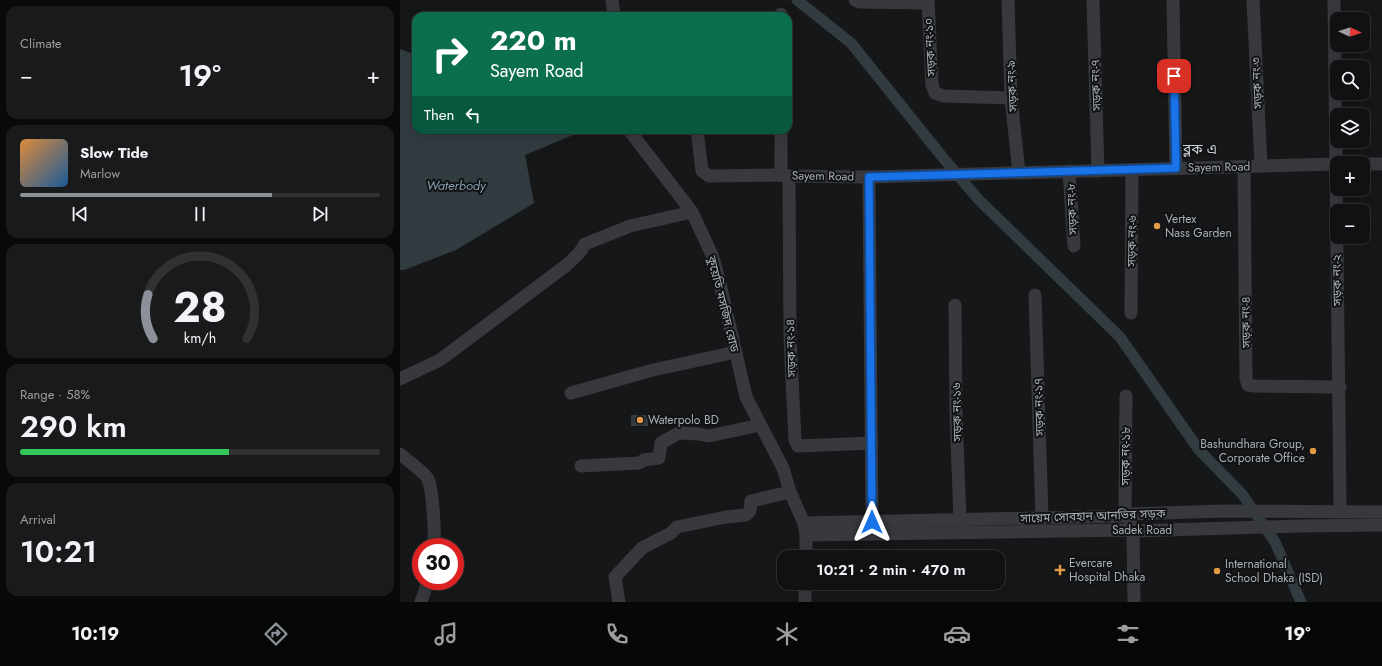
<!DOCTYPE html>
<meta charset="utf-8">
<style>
:root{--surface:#101112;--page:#191a1b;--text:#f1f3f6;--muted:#9c9d9f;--line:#303132;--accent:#8c9099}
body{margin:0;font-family:Jost,"Noto Sans Bengali",sans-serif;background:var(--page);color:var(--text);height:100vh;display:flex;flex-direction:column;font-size:15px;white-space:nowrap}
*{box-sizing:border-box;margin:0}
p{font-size:13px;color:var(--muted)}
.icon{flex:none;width:22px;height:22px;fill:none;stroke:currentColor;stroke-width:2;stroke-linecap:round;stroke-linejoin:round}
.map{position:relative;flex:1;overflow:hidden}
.sheet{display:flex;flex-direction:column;gap:6px;padding:6px;background:#09090a;width:400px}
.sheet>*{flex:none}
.banner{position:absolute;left:12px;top:12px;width:380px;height:122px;border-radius:12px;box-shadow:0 4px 16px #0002,0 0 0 1px var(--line);background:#0b6e4f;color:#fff;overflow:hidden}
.needle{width:26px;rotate:94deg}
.buttons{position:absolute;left:930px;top:12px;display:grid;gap:8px}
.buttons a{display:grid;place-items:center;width:40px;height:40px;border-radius:8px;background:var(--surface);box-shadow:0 4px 16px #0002,0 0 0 1px var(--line);font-size:20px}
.speed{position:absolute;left:12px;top:538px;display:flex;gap:8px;font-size:20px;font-weight:700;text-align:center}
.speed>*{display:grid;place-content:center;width:52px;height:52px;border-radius:50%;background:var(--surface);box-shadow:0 4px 16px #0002,0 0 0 1px var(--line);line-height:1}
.speed .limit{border:6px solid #d22;background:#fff;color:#111}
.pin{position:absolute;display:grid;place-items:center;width:34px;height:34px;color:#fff;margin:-17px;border-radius:8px;box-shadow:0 2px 6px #0006}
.me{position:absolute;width:44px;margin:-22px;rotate:0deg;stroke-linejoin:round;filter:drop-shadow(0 0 3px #0008)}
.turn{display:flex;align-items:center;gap:14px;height:84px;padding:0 12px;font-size:18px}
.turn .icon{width:52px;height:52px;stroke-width:2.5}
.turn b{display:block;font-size:28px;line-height:34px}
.then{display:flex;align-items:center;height:38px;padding:0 12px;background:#0003;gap:8px;font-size:15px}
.big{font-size:30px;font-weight:600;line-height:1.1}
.sheet .card{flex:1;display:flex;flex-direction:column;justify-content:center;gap:6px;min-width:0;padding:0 14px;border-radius:12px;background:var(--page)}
.sheet .dial{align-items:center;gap:0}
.dial svg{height:104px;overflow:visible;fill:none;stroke:var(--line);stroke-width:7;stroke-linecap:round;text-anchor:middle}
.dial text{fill:var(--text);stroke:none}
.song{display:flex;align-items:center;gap:12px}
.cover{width:48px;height:48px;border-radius:6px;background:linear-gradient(135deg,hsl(30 70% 55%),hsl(210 70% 35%))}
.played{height:4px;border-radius:2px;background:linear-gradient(90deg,var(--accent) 70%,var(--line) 70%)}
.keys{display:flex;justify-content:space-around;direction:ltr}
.heat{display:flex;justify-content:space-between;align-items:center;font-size:22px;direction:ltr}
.charge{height:6px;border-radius:3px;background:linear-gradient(90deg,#34c759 58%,var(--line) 0)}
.trip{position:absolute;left:377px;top:550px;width:228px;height:40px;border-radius:12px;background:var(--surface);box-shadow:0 4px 16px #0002,0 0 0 1px var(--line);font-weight:600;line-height:40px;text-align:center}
.tabs{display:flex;height:64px;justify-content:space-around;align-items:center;background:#060707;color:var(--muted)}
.tabs .icon{width:28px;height:28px}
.tabs .active{color:var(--accent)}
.tabs b{font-size:18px;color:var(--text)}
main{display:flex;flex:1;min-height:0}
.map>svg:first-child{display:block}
.water{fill:#313b40}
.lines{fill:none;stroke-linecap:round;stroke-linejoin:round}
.canal{stroke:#313b40;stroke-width:11}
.minor{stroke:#38393d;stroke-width:13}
.route-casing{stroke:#114b97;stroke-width:10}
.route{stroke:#1a73e8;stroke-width:7}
.poi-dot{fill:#e19b45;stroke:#111213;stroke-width:1.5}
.labels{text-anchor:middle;stroke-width:4;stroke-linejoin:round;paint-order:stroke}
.street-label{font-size:12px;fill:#aaafb7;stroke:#111213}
.poi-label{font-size:12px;fill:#aaafb7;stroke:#111213;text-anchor:start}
.water-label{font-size:13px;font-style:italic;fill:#849faf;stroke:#111213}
.quarter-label{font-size:14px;fill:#caced3;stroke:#111213}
</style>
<main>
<section class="sheet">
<div class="card"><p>Climate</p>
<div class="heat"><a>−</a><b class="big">19°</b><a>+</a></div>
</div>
<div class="card">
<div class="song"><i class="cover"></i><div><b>Slow Tide</b><p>Marlow</p></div></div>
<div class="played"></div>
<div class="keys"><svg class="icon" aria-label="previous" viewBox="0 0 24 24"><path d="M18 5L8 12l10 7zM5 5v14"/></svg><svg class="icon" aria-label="pause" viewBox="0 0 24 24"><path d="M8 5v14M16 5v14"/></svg><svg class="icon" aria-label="next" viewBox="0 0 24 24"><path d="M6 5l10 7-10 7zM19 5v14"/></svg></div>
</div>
<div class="card dial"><svg viewBox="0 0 100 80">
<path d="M14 69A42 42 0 1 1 86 69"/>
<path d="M14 69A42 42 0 0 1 10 35" stroke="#8c9099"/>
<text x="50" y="56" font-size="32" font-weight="700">28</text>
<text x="50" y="72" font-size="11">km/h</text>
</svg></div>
<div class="card"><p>Range · 58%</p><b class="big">290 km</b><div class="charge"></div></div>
<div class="card"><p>Arrival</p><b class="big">10:21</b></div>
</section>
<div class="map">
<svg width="982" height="602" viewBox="0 0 982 602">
<rect width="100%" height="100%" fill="#161718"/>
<g class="water">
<path d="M0,49L16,55V130H179L178,133L125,155L134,203L56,250L4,270H0Z"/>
<rect x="231" y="415" width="17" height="11"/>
</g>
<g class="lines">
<path class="canal" d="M397,0L451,43L544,159L579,200L720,337L799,450L842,494L875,542L901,602"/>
<g class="minor">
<path d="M212,0L214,16"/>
<path d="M455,0L459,2L528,3"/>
<path d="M528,0L532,85L535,93L544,96L611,98"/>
<path d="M608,0L611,98L619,173"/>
<path d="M693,0L698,171"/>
<path d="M773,0L776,168"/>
<path d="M853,0L861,166"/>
<path d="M934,0L940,503L941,512"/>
<path d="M381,16V14"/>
<path d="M229,130L292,212L312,255L318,275L346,397L383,468L390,492L404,523L406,535V557"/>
<path d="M297,130L302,171L309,176L381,175L389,176L469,177L937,164"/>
<path d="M381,130V175"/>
<path d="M963,164H982"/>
<path d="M844,167L846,379L848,385L854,386L940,387"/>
<path d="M669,171L674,246"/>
<path d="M389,176L390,337L395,440L398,446L472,443"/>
<path d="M469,177L472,522"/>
<path d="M635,295L642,518"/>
<path d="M555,305L556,412L560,520"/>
<path d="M731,313L732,170"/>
<path d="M0,379L40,360L168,264L180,252L185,244L230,226L292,212"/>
<path d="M171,393L253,370L336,352"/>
<path d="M0,454C6,459 25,473 28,479C33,491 35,533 34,547"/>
<path d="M181,466L239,463L244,460L259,458L261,443L279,433L299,434L309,436L360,425"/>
<path d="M725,516L726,396"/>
<path d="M404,523L725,516L730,514L824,511L982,512"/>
<path d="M731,524L733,531L734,602"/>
<path d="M406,535L728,530L733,531L900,526L982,525"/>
<path d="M21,602L28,581"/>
<path d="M219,602L215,577L242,548L271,533L277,527L326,517L346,515L350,511L351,501L390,492"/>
<path d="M405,602V583"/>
</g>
</g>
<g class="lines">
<defs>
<path id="route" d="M472,522L469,177L776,168L774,76"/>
</defs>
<use href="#route" class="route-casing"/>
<use href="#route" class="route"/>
</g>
<g class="poi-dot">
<circle cx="757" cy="226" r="4"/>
<circle cx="240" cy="420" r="4"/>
<circle cx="913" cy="451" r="4"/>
<path d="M658 564h4v4h4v4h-4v4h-4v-4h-4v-4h4z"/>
<circle cx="817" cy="571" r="4"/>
</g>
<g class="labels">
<g class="street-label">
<text transform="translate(530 47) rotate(-93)" y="4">সড়ক নং-১০</text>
<text transform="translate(857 83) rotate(-93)" y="4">সড়ক নং-৩</text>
<text transform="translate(696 85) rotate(-92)" y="4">সড়ক নং-৭</text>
<text transform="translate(612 86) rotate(-93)" y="4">সড়ক নং-৯</text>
<text transform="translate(819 167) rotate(-1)" y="4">Sayem Road</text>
<text transform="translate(423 176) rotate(1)" y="4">Sayem Road</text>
<text transform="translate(672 209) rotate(-93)" y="4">সড়ক নং-৮</text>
<text transform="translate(732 241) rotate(-89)" y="4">সড়ক নং-৬</text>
<text transform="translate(937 280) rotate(-91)" y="4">সড়ক নং-২</text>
<text transform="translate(323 304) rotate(76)" y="4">কুয়েতি মসজিদ রোড</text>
<text transform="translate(846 322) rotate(-91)" y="4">সড়ক নং-৪</text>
<text transform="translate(391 348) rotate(-92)" y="4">সড়ক নং-১৪</text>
<text transform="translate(639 407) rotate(-92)" y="4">সড়ক নং-১৭</text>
<text transform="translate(557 412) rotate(-91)" y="4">সড়ক নং-১৬</text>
<text transform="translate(726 456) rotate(-90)" y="4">সড়ক নং-১৮</text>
<text transform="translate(693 516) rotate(-2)" y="4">সায়েম সোবহান আনভির সড়ক</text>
<text x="742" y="534">Sadek Road</text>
</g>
<g class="poi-label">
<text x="765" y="223">Vertex<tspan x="765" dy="14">Nass Garden</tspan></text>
<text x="248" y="424">Waterpolo BD</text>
<text x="905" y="448" text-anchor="end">Bashundhara Group,<tspan x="905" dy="14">Corporate Office</tspan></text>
<text x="669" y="567">Evercare<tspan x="669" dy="14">Hospital Dhaka</tspan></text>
<text x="825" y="568">International<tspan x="825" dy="14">School Dhaka (ISD)</tspan></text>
</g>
<g class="water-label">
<text x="56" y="190">Waterbody</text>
</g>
<g class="quarter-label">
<text x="800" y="154">ব্লক এ</text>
</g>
</g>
</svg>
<div class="buttons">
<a><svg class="needle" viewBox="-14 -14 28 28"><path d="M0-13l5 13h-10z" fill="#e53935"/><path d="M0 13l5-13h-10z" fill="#9c9d9f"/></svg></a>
<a><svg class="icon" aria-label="search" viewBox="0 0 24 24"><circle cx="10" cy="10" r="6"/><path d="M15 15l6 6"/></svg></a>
<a><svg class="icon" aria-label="layers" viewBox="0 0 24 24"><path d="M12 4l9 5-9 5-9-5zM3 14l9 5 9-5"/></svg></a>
<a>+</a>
<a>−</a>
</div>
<div class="speed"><div class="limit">30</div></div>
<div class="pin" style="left:774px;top:76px;background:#d93025"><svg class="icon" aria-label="arrive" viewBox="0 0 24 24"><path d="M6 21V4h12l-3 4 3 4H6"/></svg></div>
<svg class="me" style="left:472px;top:522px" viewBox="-20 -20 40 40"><path d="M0-17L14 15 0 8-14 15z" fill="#1a73e8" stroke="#fff" stroke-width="4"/></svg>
<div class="trip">10:21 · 2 min · 470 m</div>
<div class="banner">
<div class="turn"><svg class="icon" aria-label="right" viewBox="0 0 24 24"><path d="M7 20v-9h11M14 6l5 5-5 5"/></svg><div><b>220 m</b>Sayem Road</div></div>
<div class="then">Then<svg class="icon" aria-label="left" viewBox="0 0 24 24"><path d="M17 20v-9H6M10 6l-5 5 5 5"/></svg></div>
</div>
</div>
</main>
<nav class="tabs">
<b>10:19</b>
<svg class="icon active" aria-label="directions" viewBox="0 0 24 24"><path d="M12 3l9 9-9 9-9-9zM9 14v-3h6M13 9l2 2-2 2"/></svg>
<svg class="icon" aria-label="music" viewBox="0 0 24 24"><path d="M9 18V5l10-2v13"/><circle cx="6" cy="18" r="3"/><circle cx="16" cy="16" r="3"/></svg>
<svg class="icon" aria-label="phone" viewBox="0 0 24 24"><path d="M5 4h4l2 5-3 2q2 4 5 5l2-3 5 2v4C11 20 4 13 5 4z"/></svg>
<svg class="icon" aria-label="climate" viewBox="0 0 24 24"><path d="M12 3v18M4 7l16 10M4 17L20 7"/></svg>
<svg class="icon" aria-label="car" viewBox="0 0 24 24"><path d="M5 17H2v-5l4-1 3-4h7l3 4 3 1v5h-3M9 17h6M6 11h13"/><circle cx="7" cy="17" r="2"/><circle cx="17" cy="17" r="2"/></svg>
<svg class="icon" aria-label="filters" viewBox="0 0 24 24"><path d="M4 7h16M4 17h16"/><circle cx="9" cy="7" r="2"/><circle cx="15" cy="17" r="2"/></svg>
<b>19°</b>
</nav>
